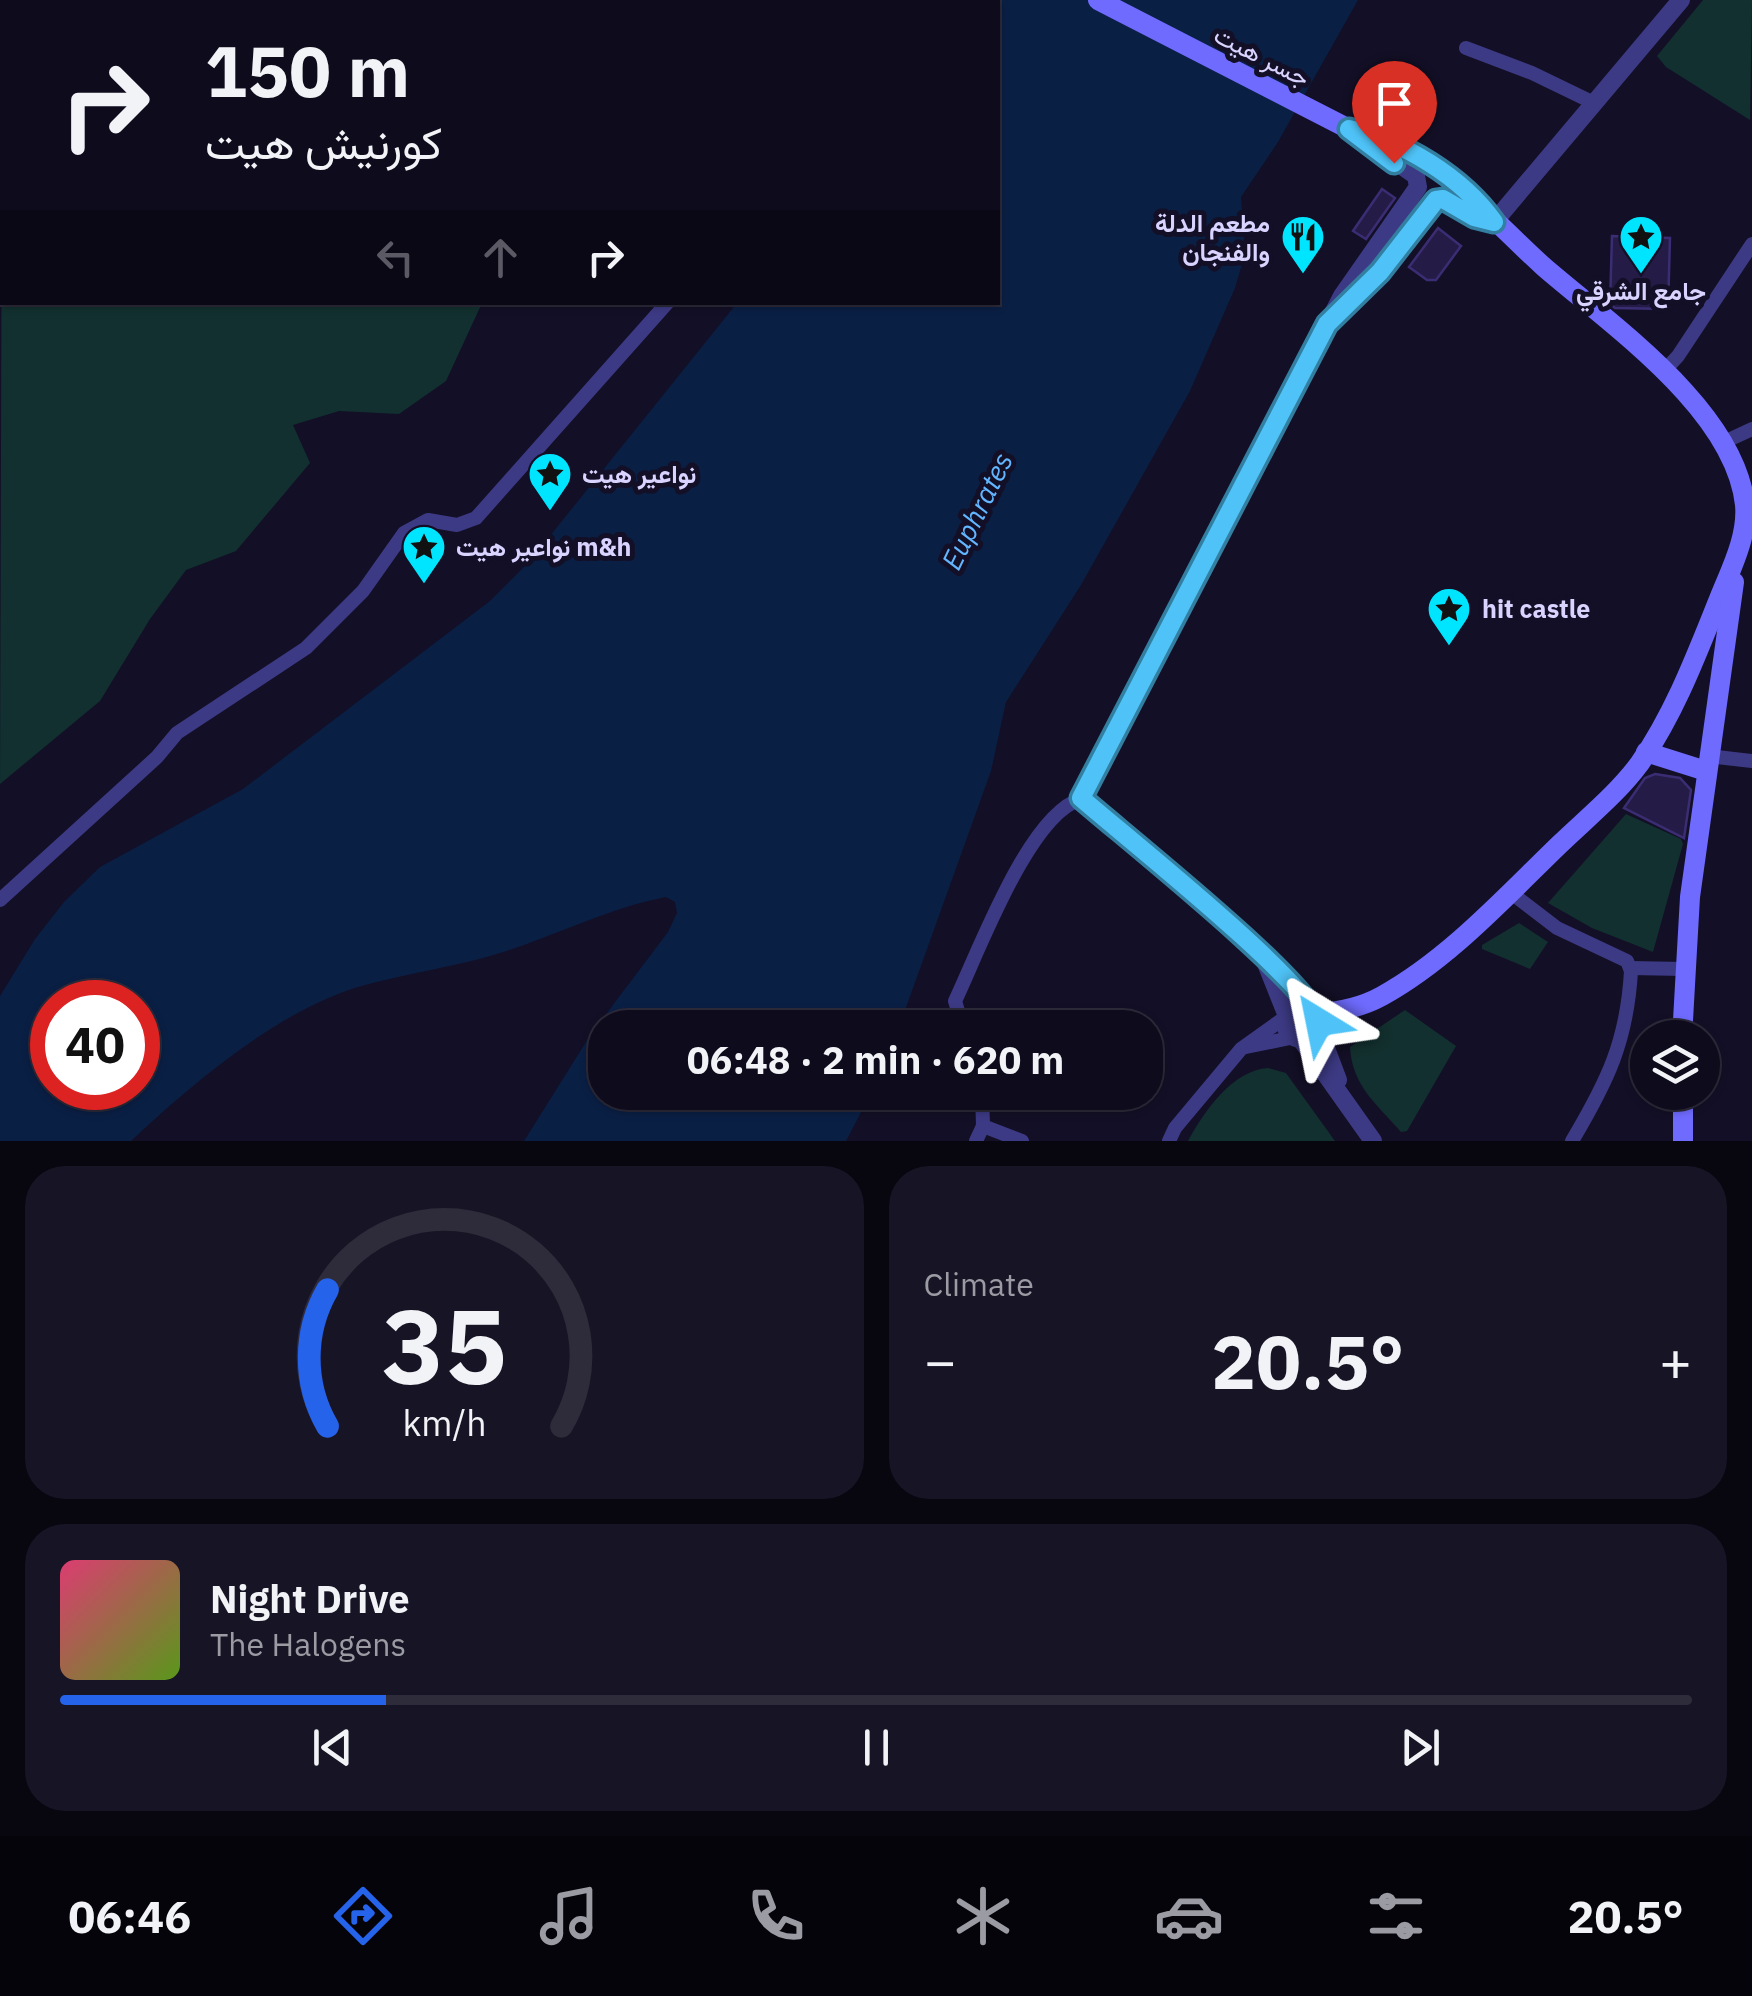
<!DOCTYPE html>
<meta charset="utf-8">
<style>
:root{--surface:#0e0b1c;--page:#171425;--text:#f1f3f6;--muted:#9b9ba3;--line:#2e2b3b;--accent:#2563eb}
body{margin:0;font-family:"IBM Plex Sans",Vazirmatn,sans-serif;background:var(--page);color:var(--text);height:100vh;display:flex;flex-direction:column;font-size:38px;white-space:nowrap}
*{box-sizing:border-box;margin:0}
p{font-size:32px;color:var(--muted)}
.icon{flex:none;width:55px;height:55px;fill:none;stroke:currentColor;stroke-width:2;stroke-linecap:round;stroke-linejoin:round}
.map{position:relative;height:1141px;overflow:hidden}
.drawer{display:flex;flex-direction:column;gap:25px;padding:25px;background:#08060f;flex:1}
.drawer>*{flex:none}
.hud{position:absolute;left:0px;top:0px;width:1000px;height:305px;box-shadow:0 2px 8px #0004,0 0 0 2px var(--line);background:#0e0b1c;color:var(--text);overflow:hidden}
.tools{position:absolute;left:1630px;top:1020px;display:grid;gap:20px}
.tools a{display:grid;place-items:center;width:90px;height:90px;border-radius:50%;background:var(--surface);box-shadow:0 2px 8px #0004,0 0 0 2px var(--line);font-size:50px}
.speed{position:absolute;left:30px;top:980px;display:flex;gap:20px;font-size:50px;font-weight:700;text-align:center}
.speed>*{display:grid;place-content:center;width:130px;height:130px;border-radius:50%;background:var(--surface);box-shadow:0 2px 8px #0004,0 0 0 2px var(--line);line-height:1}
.speed .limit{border:15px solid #d22;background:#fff;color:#111}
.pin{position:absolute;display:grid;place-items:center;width:85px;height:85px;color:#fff;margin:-102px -42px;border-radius:50% 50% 50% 0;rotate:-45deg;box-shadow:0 0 10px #0007}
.pin .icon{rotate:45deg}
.me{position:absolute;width:110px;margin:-55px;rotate:325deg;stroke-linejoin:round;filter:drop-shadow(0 0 8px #0008)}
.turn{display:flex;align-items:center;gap:35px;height:210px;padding:0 40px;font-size:45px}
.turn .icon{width:130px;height:130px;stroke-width:2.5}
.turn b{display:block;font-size:70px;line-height:85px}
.lanes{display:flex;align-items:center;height:95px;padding:0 40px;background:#0003;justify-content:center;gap:50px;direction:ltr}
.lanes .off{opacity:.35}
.big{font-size:75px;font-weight:700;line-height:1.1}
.drawer .card{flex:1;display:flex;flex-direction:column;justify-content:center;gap:15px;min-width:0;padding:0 35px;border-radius:40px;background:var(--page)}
.drawer .dial{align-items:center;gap:0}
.dial svg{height:260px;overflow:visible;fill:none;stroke:var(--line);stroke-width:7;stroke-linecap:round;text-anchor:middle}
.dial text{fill:var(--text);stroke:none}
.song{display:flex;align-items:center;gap:30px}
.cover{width:120px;height:120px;border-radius:15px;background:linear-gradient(135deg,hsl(340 70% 55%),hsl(90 70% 35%))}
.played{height:10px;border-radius:5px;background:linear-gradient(90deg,var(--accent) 20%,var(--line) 20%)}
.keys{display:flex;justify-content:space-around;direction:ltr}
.heat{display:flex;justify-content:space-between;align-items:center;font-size:55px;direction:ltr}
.drawer .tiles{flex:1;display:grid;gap:25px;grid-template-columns:1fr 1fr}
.card:last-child{grid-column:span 2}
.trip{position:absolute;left:588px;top:1010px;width:575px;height:100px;border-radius:40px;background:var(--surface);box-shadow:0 2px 8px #0004,0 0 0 2px var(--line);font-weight:700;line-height:100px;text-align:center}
.tabs{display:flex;height:160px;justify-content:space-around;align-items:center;background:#06040b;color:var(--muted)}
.tabs .icon{width:70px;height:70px}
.tabs .active{color:var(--accent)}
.tabs b{font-size:45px;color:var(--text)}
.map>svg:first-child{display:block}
.green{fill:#12302f}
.water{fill:#0a1f44;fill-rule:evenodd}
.building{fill:#241b47;stroke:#3b2d73;stroke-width:2.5}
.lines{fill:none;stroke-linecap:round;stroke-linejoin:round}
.minor{stroke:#3d3a85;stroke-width:14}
.tertiary{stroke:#3d3a85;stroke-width:18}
.secondary{stroke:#6f6bff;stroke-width:20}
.route-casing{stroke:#337fa1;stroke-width:25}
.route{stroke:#4fc3f7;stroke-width:18}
.labels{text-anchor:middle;stroke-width:10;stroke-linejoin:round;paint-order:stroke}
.street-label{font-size:25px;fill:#d9d4ff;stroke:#130f26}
.poi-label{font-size:25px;font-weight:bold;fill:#d9d4ff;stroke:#130f26;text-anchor:start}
.water-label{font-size:28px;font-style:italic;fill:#62b6ff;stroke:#130f26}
</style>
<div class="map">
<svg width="1752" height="1141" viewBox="0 0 1752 1141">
<rect width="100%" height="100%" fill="#130f26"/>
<g class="green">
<path d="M1703,0H1752L1750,120L1666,67L1657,56Z"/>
<path d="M2,104V302L482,303L446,381L399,414L339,411L293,425L310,463L236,551L186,570L150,619L100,701L0,784Z"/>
<path d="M1626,814L1681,839L1683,844L1653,952L1592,928L1548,903Z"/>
<path d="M1519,923L1548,942L1530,969L1482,949V945Z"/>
<path d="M1405,1010L1456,1046L1407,1131L1401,1132C1377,1104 1352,1086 1350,1047Z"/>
<path d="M1268,1068L1286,1073L1335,1141H1188C1204,1111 1233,1070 1268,1068Z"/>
</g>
<path class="water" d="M943,0H1358L1278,142L1241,197L1245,254L1235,288L1190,391L1081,585L1006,702L991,771L899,1027L605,1028V1092L871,1093L846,1141H524L591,1034L668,932L677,913L675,902L666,897C609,908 555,936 500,953C455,967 409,973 365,985C281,1008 194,1082 131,1141H0V996L35,939L64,902L100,867L243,789L490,601L529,562L737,303L998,302V2ZM52,1002H138V1088H52Z"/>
<g class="building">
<path d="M1382,189L1395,198L1366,239L1353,231Z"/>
<path d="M1438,228L1461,246L1436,280H1427L1409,267Z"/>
<path d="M1612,236L1670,238L1668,309L1615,308L1610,304Z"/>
<path d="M1655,774L1680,778L1691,790L1684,838L1624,808L1645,778Z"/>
</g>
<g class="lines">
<g class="minor">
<path d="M525,0L529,2"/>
<path d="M834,2V0"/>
<path d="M1466,48L1532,73L1594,103"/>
<path d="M1664,371L1678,356L1752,244"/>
<path d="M1722,443L1752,429"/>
<path d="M1708,756L1752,761"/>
<path d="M1510,892L1557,928L1627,961L1631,971C1627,1042 1607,1082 1572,1141"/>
<path d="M0,900L157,757L177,733L306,648L363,591L404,533L428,520L457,525L476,518L668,302"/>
<path d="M1630,968L1684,969"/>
<path d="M963,1028L955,1001C979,951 1029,814 1081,799"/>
<path d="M1246,1047L1295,1037"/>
<path d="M982,1092L983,1126L1022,1141"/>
<path d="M976,1141L983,1126"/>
<path d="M1169,1141L1175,1128L1241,1049L1287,1016"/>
</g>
<g class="tertiary">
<path d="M1339,314L1380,272L1436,200C1454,199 1475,218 1494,222L1681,0"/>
<path d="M1265,961L1287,1016"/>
<circle cx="1302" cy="1022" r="17"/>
<path d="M1310,1007L1263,956L1081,799L1342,296L1418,187L1416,176L1352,131"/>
<path d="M1318,1027L1338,1080"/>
<path d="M1300,1038L1373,1141"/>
</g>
<g class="secondary">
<path d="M1098,0L1349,129C1433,147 1484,213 1544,267C1611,325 1735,410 1745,505C1748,537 1730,571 1719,599C1696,656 1675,712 1640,763C1618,793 1587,818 1560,844C1505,897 1449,959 1382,996C1362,1007 1339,1012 1317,1013"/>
<path d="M1646,752L1706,771"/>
<path d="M1682,1038L1690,897L1734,582"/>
<path d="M1683,1092V1141"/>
</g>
</g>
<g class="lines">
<defs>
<path id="route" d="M1319,1022C1310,983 1122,834 1081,798L1327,324L1380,272L1436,200L1443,199L1474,217L1494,222C1462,177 1403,141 1349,129L1394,163"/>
</defs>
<use href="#route" class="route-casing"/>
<use href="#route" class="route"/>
</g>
<defs>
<symbol id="restaurant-pin" viewBox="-11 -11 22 30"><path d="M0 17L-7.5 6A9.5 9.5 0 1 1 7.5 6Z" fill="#00e5ff" stroke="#130f26"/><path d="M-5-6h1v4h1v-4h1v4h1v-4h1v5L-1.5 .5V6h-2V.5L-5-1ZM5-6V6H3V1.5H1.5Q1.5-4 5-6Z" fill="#111"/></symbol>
<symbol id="sight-pin" viewBox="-11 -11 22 30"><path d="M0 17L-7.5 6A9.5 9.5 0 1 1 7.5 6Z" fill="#00e5ff" stroke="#130f26"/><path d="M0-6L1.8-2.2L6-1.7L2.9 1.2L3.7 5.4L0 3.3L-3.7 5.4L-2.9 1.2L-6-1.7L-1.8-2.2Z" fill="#111"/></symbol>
</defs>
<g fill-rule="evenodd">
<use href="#restaurant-pin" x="1278" y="212" width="50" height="68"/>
<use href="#sight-pin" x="1616" y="212" width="50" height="68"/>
<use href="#sight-pin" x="525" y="449" width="50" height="68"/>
<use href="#sight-pin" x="399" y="522" width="50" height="68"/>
<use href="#sight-pin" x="1424" y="584" width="50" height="68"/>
</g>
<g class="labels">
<g class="street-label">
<text transform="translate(1262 56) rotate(27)" y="9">جسر هيت</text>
</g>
<g class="poi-label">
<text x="1270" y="232" text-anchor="end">مطعم الدلة<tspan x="1270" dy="29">والفنجان</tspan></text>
<text x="1641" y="300" text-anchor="middle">جامع الشرقي</text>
<text x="582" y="483">نواعير هيت</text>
<text x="456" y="556">نواعير هيت m&amp;h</text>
<text x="1482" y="618">hit castle</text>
</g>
<g class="water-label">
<text transform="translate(977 511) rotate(-64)" y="10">Euphrates</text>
</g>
</g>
</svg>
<div class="tools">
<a><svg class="icon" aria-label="layers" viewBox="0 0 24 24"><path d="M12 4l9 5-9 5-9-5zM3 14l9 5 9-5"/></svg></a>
</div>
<div class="speed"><div class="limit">40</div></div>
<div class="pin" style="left:1394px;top:163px;background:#d93025"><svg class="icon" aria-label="arrive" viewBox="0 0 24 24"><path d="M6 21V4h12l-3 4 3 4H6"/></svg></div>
<svg class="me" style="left:1319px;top:1022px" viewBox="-20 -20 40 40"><path d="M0-17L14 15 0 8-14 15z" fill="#4fc3f7" stroke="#fff" stroke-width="4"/></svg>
<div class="trip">06:48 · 2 min · 620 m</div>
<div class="hud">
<div class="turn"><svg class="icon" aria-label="right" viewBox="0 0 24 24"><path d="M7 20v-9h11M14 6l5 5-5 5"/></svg><div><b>150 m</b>كورنيش هيت</div></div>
<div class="lanes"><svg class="icon off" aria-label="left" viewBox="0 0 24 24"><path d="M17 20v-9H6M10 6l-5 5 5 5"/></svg><svg class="icon off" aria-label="ahead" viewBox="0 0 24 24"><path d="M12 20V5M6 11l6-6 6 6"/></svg><svg class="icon" aria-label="right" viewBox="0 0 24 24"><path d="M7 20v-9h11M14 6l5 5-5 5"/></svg></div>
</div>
</div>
<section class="drawer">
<div class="tiles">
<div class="card dial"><svg viewBox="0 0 100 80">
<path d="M14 69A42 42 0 1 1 86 69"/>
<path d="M14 69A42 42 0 0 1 14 27" stroke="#2563eb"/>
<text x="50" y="56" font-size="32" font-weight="700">35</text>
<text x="50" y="72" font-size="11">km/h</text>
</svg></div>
<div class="card"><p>Climate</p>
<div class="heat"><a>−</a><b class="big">20.5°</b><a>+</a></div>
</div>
<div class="card">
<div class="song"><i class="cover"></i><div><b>Night Drive</b><p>The Halogens</p></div></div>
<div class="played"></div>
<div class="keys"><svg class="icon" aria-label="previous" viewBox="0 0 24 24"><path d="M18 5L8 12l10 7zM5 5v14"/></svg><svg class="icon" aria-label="pause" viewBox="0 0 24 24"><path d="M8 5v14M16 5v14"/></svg><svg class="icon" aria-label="next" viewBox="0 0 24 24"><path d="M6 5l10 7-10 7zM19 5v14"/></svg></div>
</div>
</div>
</section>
<nav class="tabs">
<b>06:46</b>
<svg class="icon active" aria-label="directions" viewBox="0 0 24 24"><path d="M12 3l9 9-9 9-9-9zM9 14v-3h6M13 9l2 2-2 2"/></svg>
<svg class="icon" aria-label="music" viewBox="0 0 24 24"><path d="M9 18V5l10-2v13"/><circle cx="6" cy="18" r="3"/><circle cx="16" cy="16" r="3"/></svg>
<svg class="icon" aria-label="phone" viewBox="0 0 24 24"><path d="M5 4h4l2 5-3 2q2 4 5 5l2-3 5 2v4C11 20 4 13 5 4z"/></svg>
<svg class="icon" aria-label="climate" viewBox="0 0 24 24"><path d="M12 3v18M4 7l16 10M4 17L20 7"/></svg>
<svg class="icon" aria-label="car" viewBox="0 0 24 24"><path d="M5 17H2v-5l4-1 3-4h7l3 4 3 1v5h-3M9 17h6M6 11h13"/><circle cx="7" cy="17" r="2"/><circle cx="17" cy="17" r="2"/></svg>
<svg class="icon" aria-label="filters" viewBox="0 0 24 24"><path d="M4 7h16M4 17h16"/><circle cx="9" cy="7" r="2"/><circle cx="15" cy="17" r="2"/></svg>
<b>20.5°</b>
</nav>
